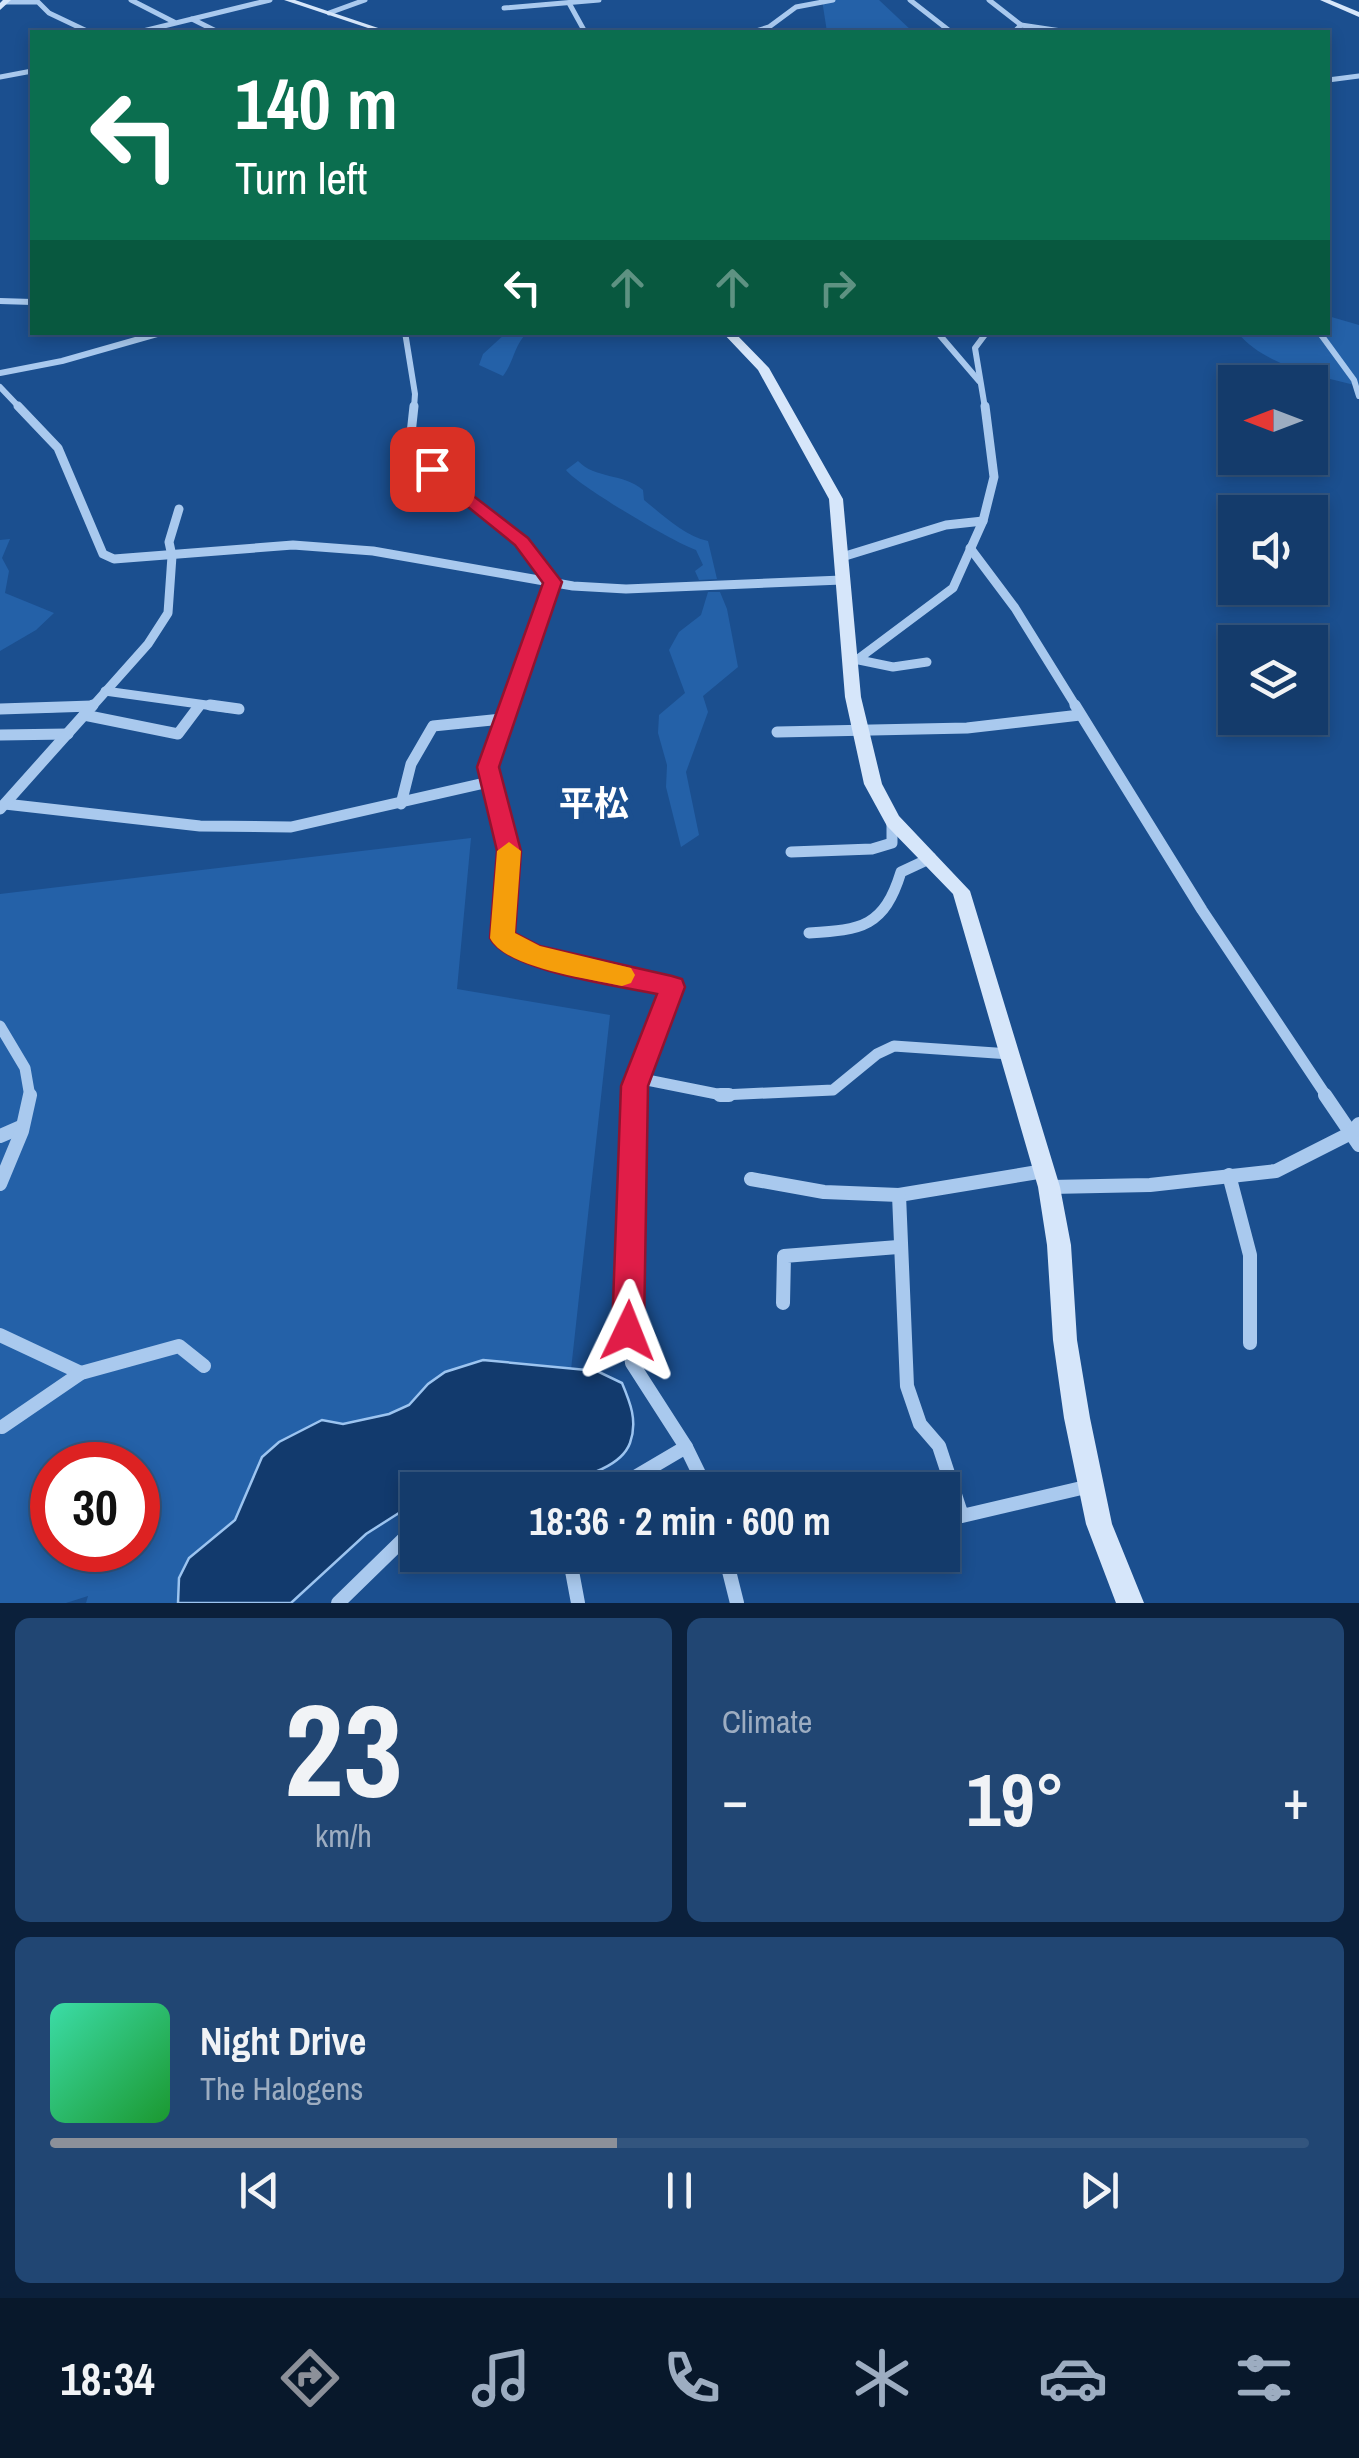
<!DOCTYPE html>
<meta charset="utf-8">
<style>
:root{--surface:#143b6b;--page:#214673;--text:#f1f3f6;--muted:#9dadc1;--line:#33557e;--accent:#8c9099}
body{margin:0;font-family:"Archivo Narrow","Noto Sans JP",sans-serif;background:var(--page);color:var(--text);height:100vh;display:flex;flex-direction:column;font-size:38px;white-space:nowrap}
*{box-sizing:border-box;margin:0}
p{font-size:32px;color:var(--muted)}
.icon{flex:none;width:55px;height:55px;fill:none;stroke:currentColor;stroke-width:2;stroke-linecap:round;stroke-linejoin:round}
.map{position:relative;height:1603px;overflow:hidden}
.details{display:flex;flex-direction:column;gap:15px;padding:15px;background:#0b203b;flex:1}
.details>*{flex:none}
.hud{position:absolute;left:30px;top:30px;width:1300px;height:305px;border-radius:0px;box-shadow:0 5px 15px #0003,0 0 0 2px var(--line);background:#0b6e4f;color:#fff;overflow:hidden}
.needle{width:65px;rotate:270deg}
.tools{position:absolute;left:1218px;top:365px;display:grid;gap:20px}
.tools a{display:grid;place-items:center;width:110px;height:110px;border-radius:0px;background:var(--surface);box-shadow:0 5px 15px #0003,0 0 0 2px var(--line);font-size:50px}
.speed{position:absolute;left:30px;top:1442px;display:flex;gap:20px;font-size:50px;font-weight:700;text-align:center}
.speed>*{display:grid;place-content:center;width:130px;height:130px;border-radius:50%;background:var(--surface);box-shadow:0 5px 15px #0003,0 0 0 2px var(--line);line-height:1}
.speed .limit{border:15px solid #d22;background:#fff;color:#111}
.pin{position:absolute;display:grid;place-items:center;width:85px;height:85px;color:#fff;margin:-42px;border-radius:20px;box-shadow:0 5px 15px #0006}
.me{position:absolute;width:110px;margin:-55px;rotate:2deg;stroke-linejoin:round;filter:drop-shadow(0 0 8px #0008)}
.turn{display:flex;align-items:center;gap:35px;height:210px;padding:0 40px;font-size:45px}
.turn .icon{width:130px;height:130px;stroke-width:2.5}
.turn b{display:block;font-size:70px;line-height:85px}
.lanes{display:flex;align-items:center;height:95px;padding:0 40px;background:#0003;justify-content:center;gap:50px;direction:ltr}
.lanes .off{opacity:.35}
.big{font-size:75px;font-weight:700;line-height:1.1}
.details .widget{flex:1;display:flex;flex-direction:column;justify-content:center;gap:15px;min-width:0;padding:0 35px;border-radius:15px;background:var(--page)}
.details .dial{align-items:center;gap:0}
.dial b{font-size:130px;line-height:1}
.song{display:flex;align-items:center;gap:30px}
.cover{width:120px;height:120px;border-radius:15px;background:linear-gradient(135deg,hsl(160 70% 55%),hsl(130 70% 35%))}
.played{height:10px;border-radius:5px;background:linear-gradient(90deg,var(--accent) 45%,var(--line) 45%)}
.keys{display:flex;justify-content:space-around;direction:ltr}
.heat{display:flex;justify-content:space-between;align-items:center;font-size:55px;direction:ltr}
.details .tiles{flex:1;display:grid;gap:15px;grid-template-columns:1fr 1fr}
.widget:last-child{grid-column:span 2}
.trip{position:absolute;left:400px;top:1472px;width:560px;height:100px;border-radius:0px;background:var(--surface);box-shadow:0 5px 15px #0003,0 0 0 2px var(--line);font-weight:700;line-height:100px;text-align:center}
.menu{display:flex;height:160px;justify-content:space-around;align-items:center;background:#08182b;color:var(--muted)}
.menu .icon{width:70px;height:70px}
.menu .active{color:var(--accent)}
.menu b{font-size:45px;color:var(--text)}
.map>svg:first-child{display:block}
.green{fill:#2461a8;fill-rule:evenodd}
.water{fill:#123a6d;stroke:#9cc4f0;stroke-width:2.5}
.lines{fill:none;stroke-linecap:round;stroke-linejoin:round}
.street-far4{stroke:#a9c9ee;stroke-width:5}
.street-far3{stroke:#a9c9ee;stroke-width:6}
.street-far2{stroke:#a9c9ee;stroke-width:9}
.street-far1{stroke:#a9c9ee;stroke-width:11}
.street{stroke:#a9c9ee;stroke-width:14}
.secondary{fill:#d6e6fa;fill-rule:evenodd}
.route{fill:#e11d48;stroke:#92132f;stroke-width:2.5}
.slow{fill:#f59e0b}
.labels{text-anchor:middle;stroke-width:10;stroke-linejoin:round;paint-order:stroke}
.quarter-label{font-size:35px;font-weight:bold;fill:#fff;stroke:#1b4f8f}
</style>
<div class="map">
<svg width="1359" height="1603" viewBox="0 0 1359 1603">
<rect width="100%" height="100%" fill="#1b4f8f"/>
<g class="green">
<path d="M822,0H879L913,32H827Z"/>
<path d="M1328,316L1359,325V386C1319,376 1265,366 1238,333L1328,332Z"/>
<path d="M506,333H527C514,345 514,362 503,376L479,365L483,354Z"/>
<path d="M578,461C595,479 623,473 643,490L644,500C663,515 684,536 708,541L717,579L699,580L695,571L703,565L696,550C675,543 577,485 566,470Z"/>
<path d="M10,539L2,558L9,571L5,593L54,613L36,630L0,651V540Z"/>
<path d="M708,592H720L727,609L738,667L703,696L708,712L686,772L699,835L681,847L666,787L667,765L658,733L659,715L685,693L669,650L679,632L701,615Z"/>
<path d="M471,838L457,989L610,1015L568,1397L185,1603H86L88,1596L66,1603H0V894ZM52,1465H138V1550H52Z"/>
</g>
<path class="water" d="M483,1360L597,1371L622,1383C630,1402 638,1421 630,1443C611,1494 463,1490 418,1490L417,1508L413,1504L366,1534L291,1603H178L179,1578L189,1558L235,1520L262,1457L279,1442L322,1420L343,1424L389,1414L409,1405L428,1384L445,1372Z"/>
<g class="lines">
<g class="street-far4">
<path d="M131,0L174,22"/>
<path d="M910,0L951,32"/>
<path d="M989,0L1021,25L1014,32"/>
<path d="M5,2H38L49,13L89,32"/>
<path d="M569,3L585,32"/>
<path d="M504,8L599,0"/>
<path d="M329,13L365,0"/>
<path d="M192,19L218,32"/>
<path d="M1021,25L1068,32"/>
<path d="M139,32L270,0"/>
<path d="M753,32L769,27L796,7L833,0"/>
<path d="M0,77L32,71"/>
<path d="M1328,80L1359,76"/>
</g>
<g class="street-far3">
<path d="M0,301L32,302"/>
<path d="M405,332L415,394L414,408"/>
<path d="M937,332L979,381"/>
<path d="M1319,332L1354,380L1359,396"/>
<path d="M0,373L62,361L164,332"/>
<path d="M0,387L20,408"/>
<path d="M985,408L975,348L987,332"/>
</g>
<g class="street-far2">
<path d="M18,406L58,448L103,554L114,559L293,545L373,551L573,586L626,589L842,580"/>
<path d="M414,406L410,443L415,452L521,541L549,575V582"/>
<path d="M970,548L1015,608L1077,708"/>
<path d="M842,557L946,525L983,521"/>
<path d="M859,660L893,667L927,662"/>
<path d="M850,665L953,588L983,521L994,477L985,406"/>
<path d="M105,691L228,708"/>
<path d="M45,708L92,706"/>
<path d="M91,708L148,644L168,613L172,556L169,542L179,509"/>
<path d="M509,708L552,583"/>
</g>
<g class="street-far1">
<path d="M210,705L239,709"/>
<path d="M510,705L488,767L509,851L502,938L534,956L672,987L634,1086V1097"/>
<path d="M1075,705L1202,910L1327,1097"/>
<path d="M0,709L92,706"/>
<path d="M84,715L178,734L199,706"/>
<path d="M777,732L967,728L1080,715"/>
<path d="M0,735L68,734"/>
<path d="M5,804L200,826L291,827L489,782"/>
<path d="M401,804L411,764L433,726L502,719"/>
<path d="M0,809L93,705"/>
<path d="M791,852L872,849L892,843V822"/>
<path d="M809,933C862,930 884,927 901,872L931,858"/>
<path d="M0,1026L25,1068L30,1097"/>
<path d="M637,1078L722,1095L833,1090L877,1054L894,1046L1010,1054"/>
</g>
<g class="street">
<path d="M634,1095L628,1331L632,1363L686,1447L707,1490"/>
<path d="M720,1095H729"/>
<path d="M1325,1095L1359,1145"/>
<path d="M0,1136L21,1127"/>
<path d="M1044,1171L899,1195L907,1386L920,1424L939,1446L962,1516L1090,1486"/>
<path d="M1229,1175L1250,1255V1343"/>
<path d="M751,1179L824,1192L899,1195"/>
<path d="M0,1184L22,1131L30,1095"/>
<path d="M1050,1187L1150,1185L1276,1171L1351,1133L1359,1124"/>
<path d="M783,1303L784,1256L898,1247"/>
<path d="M0,1335L81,1373"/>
<path d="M2,1427L81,1373L179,1346L204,1366"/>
<path d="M613,1490L686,1447"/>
<path d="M569,1555L578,1603"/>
<path d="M725,1555L737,1603"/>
<path d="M338,1603L418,1525"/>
</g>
<g class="secondary">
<path d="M3,0H11L0,10V3Z"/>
<path d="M284,0H295L390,32H380Z"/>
<path d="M1320,0H1330L1359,12V17Z"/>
<path d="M722,332H734L769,368L843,499L861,697L882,784L899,816L970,891L1060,1187L1071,1245L1077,1340L1090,1418L1112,1524L1144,1603H1116L1086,1524L1064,1418L1053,1340L1047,1245L1038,1187L953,894L887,826L864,784L845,697L829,499L758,370Z"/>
</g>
</g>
<path class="route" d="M432,464L528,538L562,582L499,767L521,851L515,933L540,946L672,976L682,979L685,987L648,1086L644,1331L639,1342L628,1347L617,1342L612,1331L621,1086L657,994C620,986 507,971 490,938L497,851L477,767L543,583L515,545L426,473L423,469Z"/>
<path class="slow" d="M509,842L521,851L515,933L540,946L631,968L635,975L631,983L622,986C590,979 505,968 490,938L497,851Z"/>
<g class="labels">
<g class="quarter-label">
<text x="594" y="816">平松</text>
</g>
</g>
</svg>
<div class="tools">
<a><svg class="needle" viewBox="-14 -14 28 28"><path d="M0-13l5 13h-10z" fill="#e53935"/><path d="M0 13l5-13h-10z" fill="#9dadc1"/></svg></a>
<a><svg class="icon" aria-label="sound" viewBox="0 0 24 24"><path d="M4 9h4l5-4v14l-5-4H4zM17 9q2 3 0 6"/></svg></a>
<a><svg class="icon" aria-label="layers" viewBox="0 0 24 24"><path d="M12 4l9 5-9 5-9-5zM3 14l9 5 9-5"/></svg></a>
</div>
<div class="speed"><div class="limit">30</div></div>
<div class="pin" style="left:432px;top:469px;background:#d93025"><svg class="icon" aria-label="arrive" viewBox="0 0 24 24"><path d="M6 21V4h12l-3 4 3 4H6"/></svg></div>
<svg class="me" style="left:628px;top:1331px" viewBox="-20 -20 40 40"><path d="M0-17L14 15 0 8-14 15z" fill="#e11d48" stroke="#fff" stroke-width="4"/></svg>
<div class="trip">18:36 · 2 min · 600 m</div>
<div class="hud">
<div class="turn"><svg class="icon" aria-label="left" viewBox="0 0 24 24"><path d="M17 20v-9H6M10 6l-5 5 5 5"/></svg><div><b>140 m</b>Turn left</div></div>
<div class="lanes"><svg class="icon" aria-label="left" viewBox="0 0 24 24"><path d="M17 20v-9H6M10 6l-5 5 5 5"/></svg><svg class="icon off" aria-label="ahead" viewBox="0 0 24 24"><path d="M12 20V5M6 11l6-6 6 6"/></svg><svg class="icon off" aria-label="ahead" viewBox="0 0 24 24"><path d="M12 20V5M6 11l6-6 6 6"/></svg><svg class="icon off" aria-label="right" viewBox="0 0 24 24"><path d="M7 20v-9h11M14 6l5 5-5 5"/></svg></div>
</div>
</div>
<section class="details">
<div class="tiles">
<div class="widget dial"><b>23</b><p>km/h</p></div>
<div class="widget"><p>Climate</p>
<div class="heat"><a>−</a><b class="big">19°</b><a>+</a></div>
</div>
<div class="widget">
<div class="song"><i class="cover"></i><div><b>Night Drive</b><p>The Halogens</p></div></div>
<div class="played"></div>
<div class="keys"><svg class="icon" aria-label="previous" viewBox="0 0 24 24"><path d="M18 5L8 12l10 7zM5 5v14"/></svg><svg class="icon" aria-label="pause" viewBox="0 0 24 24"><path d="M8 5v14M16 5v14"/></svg><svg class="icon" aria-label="next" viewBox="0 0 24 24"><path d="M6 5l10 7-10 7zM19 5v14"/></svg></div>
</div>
</div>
</section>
<nav class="menu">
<b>18:34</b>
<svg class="icon active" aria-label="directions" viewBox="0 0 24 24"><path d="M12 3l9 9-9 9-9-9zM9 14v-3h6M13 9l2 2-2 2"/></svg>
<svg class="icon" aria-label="music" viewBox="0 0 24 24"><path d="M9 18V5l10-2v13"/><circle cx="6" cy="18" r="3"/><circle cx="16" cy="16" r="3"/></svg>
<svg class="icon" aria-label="phone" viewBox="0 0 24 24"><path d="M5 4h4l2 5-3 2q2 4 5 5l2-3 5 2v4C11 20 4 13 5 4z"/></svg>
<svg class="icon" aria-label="climate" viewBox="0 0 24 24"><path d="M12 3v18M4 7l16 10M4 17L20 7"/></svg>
<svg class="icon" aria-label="car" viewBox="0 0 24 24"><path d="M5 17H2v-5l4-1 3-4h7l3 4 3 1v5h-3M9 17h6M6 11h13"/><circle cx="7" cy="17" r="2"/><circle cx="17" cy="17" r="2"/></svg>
<svg class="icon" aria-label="filters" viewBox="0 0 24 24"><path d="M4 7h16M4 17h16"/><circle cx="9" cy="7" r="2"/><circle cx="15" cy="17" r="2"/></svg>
</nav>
